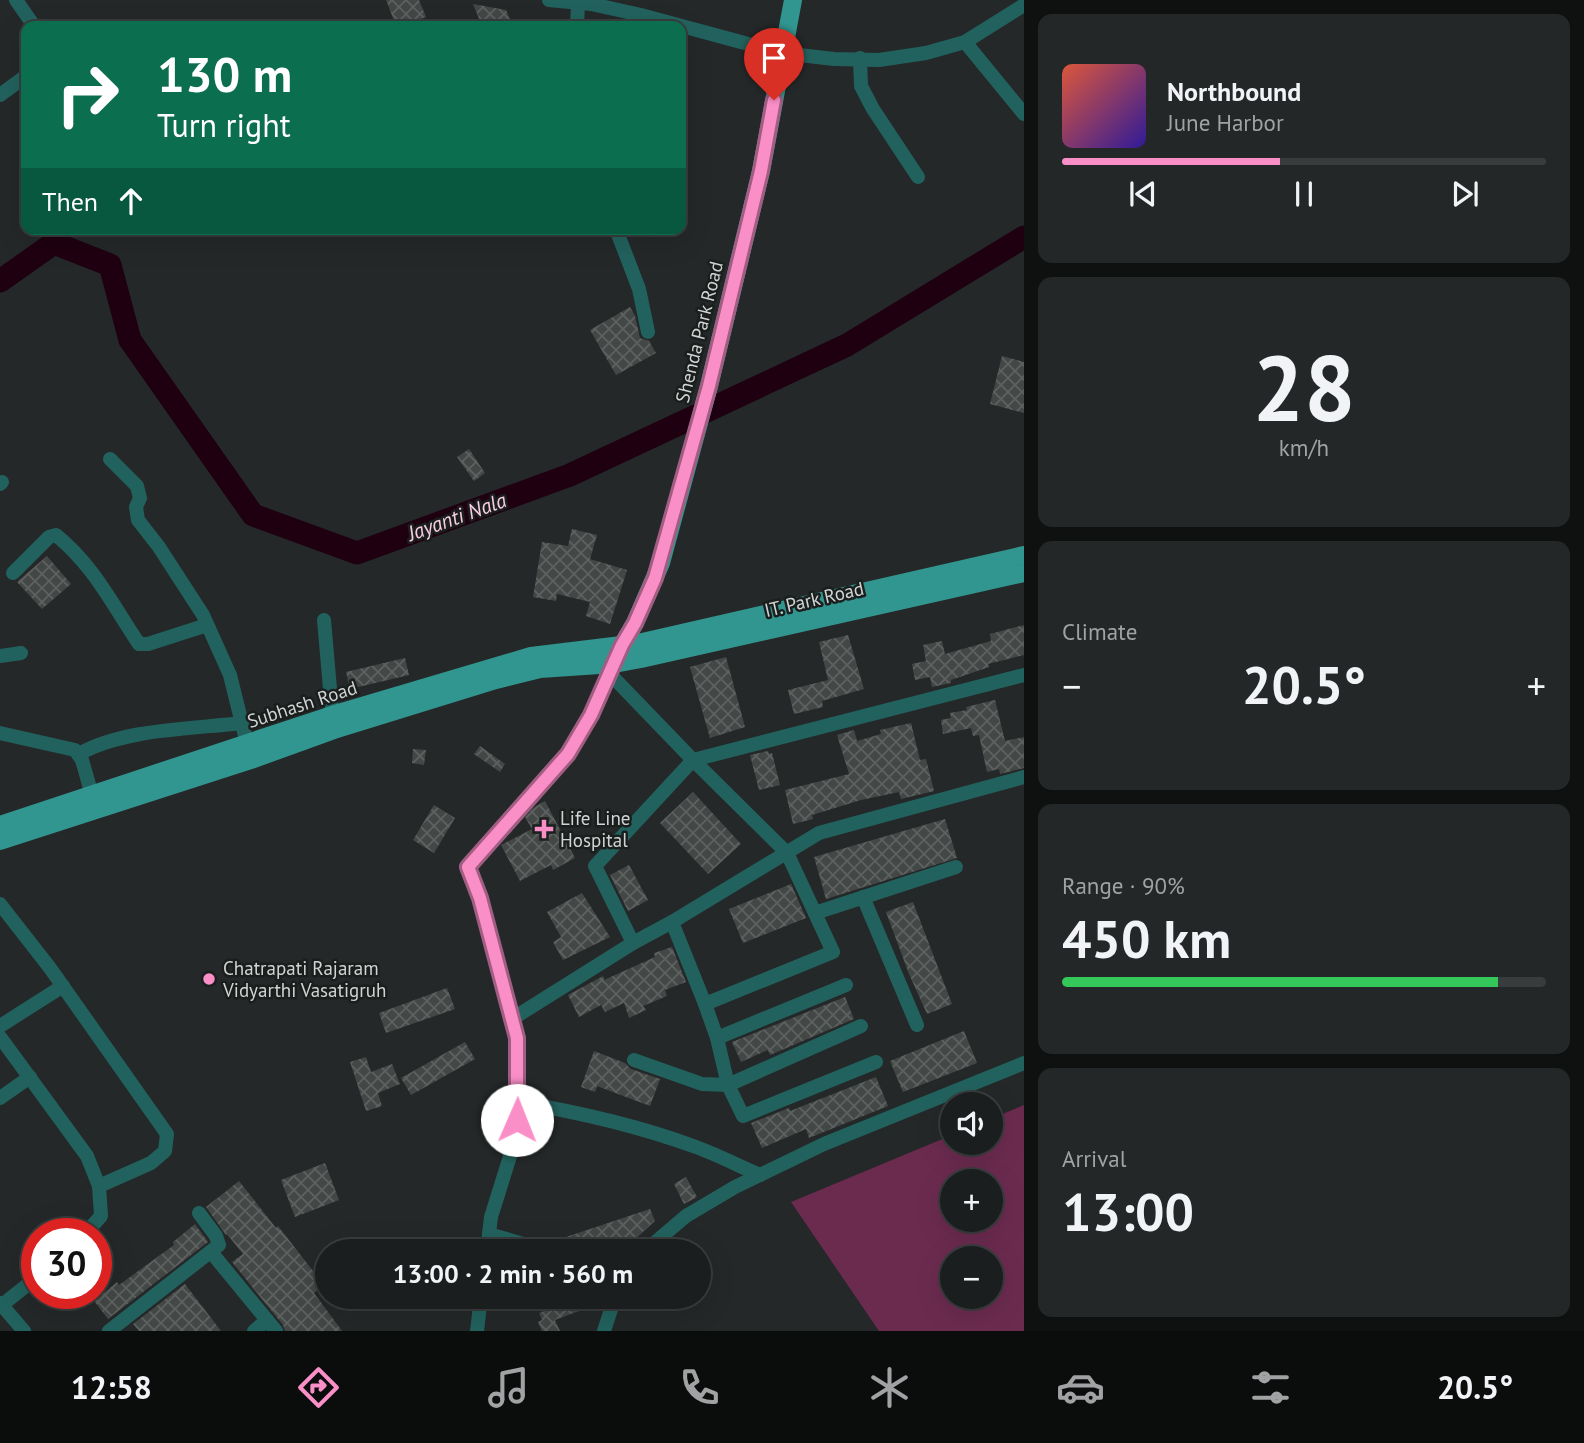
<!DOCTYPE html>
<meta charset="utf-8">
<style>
:root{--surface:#1b1e1e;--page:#242727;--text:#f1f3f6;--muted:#a0a2a4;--line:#393c3c;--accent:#fa8fc8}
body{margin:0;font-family:"PT Sans",sans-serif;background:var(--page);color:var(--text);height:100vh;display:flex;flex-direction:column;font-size:26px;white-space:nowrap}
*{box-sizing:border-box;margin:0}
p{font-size:23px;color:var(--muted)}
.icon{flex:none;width:38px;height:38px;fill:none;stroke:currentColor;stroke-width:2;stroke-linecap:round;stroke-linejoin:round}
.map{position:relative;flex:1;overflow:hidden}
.drawer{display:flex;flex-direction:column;gap:14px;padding:14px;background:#0f1010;width:560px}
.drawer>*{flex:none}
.hud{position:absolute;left:21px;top:21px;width:665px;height:214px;border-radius:14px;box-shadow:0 7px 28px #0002,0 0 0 2px var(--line);background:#0b6e4f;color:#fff;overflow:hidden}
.controls{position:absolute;left:940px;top:1092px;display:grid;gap:14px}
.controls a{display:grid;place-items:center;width:63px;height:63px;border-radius:50%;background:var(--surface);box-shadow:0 7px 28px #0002,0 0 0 2px var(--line);font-size:35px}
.speed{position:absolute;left:21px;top:1218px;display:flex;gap:14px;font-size:35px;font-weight:700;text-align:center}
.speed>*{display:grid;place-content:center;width:91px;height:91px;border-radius:50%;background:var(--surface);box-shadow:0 7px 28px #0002,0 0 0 2px var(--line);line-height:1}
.speed .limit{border:10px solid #d22;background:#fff;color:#111}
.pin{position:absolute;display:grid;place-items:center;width:60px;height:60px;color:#fff;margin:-72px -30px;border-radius:50% 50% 50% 0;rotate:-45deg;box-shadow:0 0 7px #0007}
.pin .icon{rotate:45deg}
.me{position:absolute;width:77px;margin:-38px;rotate:1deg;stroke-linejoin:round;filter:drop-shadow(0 0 5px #0008)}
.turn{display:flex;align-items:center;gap:24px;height:147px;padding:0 21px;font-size:32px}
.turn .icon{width:91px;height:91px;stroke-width:2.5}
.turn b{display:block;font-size:49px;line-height:60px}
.then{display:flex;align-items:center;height:66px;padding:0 21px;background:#0003;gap:14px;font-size:26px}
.big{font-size:52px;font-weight:700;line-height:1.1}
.drawer .tile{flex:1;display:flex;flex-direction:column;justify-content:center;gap:10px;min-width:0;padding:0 24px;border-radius:14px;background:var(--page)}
.drawer .dial{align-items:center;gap:0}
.dial b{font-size:91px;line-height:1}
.song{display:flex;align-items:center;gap:21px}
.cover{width:84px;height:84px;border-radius:10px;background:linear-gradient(135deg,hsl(10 70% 55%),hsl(250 70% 35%))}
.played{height:7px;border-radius:4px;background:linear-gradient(90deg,var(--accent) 45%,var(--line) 45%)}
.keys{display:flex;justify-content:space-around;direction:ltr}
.heat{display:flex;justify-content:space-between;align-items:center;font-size:38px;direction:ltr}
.charge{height:10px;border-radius:5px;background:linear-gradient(90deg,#34c759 90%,var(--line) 0)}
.trip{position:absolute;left:315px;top:1239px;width:396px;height:70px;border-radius:35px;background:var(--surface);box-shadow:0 7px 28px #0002,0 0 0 2px var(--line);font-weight:700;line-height:70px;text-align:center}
.tabs{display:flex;height:112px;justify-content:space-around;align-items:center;background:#0b0c0c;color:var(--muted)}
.tabs .icon{width:49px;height:49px}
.tabs .current{color:var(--accent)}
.tabs b{font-size:32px;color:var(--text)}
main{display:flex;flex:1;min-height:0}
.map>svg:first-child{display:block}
.green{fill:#6b2b4f;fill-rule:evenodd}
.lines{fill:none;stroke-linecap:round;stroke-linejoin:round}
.river{stroke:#1f0011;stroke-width:23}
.building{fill:url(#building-cross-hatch)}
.minor{stroke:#22625e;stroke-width:14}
.major{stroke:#329690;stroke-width:18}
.route-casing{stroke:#a25d82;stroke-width:18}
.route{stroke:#fa8fc8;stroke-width:12}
.poi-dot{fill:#fa8fc8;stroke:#1a1f1e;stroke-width:2.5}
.labels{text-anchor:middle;stroke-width:5;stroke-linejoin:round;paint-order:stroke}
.street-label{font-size:19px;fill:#d1d4d4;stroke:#1a1f1e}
.poi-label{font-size:19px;fill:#d1d4d4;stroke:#1a1f1e;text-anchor:start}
.water-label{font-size:21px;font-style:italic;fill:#facce2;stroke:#1a1f1e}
</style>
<main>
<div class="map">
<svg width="1024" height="1331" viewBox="0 0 1024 1331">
<defs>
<pattern id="building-cross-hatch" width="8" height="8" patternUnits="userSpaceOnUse" patternTransform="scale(1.75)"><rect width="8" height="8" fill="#434847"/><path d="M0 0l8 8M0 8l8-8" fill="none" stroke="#5d6261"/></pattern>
</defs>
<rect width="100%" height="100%" fill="#242828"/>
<path class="green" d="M1024,1105V1331H879L791,1202L952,1135V1143H990L991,1119ZM952,1181H990V1220H952ZM952,1258H990V1297H952Z"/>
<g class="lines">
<path class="river" d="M0,281L54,243L110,265L130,340L253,515L357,553L570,475L847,345L1024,237"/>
</g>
<g class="building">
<path d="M386,0H419L426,17L404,26H396Z"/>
<path d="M473,4L506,10L513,26H482Z"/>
<path d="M630,307L635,316L640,338L649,341L656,353L616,375L590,330Z"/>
<path d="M1002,356L1024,362V413L990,404Z"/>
<path d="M469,449L485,473L474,481L457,457Z"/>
<path d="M572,529L597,535L590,559L627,570L610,624L586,616L590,602L557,594L556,601L533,597L542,542L568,546Z"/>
<path d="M47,556L71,584L42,609L17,582Z"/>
<path d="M1024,625V655L988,664L989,667L951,680V683L932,687L930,677L915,680L912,664L926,661L923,645L942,641L945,654L991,641L990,634Z"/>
<path d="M848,635L864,689L822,701L823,707L794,714L788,690L828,680L819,642Z"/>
<path d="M726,657L745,727L710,738L690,667Z"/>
<path d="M405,658L409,675L350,689L346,672Z"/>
<path d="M995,700L1005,741L1024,737V768L1000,774L999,769L987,772L979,735L973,736L971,728L943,734L941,720L951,718L950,713L967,710L966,707Z"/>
<path d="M911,723L920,760L926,759L934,791L901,799L899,792L861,800L812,815L813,819L793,824L785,790L849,774L837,735L854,730L857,741L881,734L880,730Z"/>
<path d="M480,746L505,764L500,772L474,754Z"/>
<path d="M413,749L426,750L424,765L412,763Z"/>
<path d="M768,751L769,754L772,753L780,785L759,790L750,755Z"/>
<path d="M693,792L741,844L708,874L660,823Z"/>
<path d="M545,801L575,858L553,870L551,865L520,881L501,845L532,829L525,817L533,808Z"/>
<path d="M434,805L455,818L434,853L413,840Z"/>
<path d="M945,819L957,858L826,899L814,857Z"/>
<path d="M629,865L648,900L628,911L610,875Z"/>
<path d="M791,884L806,918L743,943L729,909Z"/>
<path d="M582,893L610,937L563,960L553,942L561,937L547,912Z"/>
<path d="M913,902L952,1004L927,1014L909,974L886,912Z"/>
<path d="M672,947L686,982L665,990L667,996L643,1006L646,1010L629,1018L624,1003L605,1012L601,1005L579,1017L568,995L603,976L604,980L655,957L654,953Z"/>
<path d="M447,988L455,1009L386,1033L379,1013Z"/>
<path d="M845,997L854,1019L770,1055L768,1050L741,1062L732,1042Z"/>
<path d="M964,1031L977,1063L903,1092L890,1061Z"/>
<path d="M465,1042L475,1059L411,1095L401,1078Z"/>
<path d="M594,1051L625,1063L631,1069L660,1079L650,1106L597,1086L595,1092L581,1087Z"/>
<path d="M366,1057L371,1072L392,1064L400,1084L378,1093L382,1106L366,1111L350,1062Z"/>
<path d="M876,1077L888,1106L809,1138L806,1129L762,1148L751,1123L789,1108L790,1111Z"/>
<path d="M325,1163L339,1200L295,1217L281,1180Z"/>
<path d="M686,1177L697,1197L684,1204L674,1184Z"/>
<path d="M239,1181L276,1228L278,1226L324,1285L314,1293L342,1331H285L283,1325L232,1262L243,1254L227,1234L226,1235L206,1207Z"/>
<path d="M650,1209L655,1221L623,1250L609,1246L607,1251L567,1249L563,1238Z"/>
<path d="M195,1224L208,1242L108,1319L94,1301L117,1282L119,1285L174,1245L173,1242Z"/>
<path d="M185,1284L221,1331H139L133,1324Z"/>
<path d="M397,1297H419L421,1305L401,1311Z"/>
<path d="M567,1297H605L603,1302L555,1320L560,1331H542L538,1322L542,1320L539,1313L549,1309L547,1304Z"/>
</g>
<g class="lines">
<g class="minor">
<path d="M16,0L34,26"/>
<path d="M549,0L591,4L641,15L782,53L834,59L879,60L926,53L965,42L1024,5"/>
<path d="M577,26L578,3"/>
<path d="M965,42L1024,114"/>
<path d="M860,58L861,86L873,109L918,177"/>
<path d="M0,95L26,76"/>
<path d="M616,229L639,289L648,332"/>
<path d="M110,459L137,486L140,498L136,507L138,520L159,547L203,615L230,675L249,752"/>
<path d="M0,484L2,482"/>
<path d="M13,573L49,537L56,535C94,566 112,604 139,644H148L207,625"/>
<path d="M324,620L333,723"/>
<path d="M0,656L21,653"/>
<path d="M610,674L693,760L1024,675"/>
<path d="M0,733L75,750L82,760L92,795"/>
<path d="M79,754C123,729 191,729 242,723"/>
<path d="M863,897L917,1025"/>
<path d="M0,904L50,968L167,1134L165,1151L151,1163L99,1186"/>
<path d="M815,913L956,867"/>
<path d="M672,922L705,1004L717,1038L728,1085L743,1116L876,1062"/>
<path d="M633,943L595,866L693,760L787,853L833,952L705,1004"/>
<path d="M512,1019L633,943L672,922L819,833L1024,777"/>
<path d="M0,1026L63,986"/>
<path d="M0,1037L87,1156L99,1186L101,1216L85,1234"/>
<path d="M717,1038L846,985"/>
<path d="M634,1060L702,1084L728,1085L861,1026"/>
<path d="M0,1098L30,1077"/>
<path d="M518,1102C578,1112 639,1126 696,1147C718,1155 739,1166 760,1175"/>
<path d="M489,1234L547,1251"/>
<path d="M487,1251L491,1217L516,1137L518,1038L480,898L468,867L568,754L591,715L614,664"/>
<path d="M645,1251L686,1216L735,1187L824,1144L1024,1063"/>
<path d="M211,1252L276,1331"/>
<path d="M0,1303L24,1331"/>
<path d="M2,1305L37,1277"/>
<path d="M109,1331L219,1245L216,1236L199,1213"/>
<path d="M254,1331L267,1320"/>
<path d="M477,1331L481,1297"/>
<path d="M604,1331L615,1297"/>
</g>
<g class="major">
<path d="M619,651L635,623L661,563L709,386L761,171L793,0"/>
<path d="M0,825L332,715L531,656L638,643L1024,555"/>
<path d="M0,841L251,760L334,730L496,680L540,669L614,664L641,659L1024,573"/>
</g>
</g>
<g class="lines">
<defs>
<path id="route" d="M517,1120V1038L480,898L468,867L568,754L591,715L622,645L635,623L655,578L709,386L761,171L774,100"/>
</defs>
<use href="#route" class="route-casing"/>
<use href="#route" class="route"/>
</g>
<g class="poi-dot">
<path d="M540.5 818.5h7v7h7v7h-7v7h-7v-7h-7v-7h7z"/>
<circle cx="209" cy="979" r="7"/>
</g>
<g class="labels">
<g class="street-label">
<text transform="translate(699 332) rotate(-76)" y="7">Shenda Park Road</text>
<text transform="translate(814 599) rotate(-13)" y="7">IT. Park Road</text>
<text transform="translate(302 704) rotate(-18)" y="7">Subhash Road</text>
</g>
<g class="poi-label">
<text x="560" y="825">Life Line<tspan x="560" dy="22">Hospital</tspan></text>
<text x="223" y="975">Chatrapati Rajaram<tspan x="223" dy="22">Vidyarthi Vasatigruh</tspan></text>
</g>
<g class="water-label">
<text transform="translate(457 517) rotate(-20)" y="7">Jayanti Nala</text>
</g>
</g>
</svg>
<div class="controls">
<a><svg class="icon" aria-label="sound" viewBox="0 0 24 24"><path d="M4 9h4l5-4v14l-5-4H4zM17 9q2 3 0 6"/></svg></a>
<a>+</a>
<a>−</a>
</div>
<div class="speed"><div class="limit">30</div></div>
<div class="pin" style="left:774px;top:100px;background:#d93025"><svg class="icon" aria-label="arrive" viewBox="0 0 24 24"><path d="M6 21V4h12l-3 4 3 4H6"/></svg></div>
<svg class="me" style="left:517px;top:1120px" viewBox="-20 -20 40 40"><circle r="19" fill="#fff"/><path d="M0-13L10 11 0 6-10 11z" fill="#fa8fc8"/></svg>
<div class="trip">13:00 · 2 min · 560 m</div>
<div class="hud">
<div class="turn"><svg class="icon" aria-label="right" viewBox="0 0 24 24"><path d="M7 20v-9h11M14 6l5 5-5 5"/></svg><div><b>130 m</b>Turn right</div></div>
<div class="then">Then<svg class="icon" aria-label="ahead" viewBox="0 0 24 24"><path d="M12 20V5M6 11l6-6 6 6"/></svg></div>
</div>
</div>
<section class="drawer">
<div class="tile">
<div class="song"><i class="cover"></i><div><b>Northbound</b><p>June Harbor</p></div></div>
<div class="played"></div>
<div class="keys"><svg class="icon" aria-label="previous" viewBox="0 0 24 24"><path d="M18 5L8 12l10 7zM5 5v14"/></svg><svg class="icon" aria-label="pause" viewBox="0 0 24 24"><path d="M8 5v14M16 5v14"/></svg><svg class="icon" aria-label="next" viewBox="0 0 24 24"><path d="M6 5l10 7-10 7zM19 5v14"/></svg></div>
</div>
<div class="tile dial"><b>28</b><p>km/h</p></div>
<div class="tile"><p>Climate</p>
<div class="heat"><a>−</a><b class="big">20.5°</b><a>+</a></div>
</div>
<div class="tile"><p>Range · 90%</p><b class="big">450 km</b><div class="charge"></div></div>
<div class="tile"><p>Arrival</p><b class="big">13:00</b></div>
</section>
</main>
<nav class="tabs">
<b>12:58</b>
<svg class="icon current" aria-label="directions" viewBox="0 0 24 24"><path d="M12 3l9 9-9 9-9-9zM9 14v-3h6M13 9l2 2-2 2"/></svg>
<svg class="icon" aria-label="music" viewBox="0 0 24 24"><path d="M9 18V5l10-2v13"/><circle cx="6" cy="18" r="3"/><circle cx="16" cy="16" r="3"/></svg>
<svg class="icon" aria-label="phone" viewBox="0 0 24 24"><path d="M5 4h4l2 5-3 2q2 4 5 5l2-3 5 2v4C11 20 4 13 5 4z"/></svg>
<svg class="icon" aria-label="climate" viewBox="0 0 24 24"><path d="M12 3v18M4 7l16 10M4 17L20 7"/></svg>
<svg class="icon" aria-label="car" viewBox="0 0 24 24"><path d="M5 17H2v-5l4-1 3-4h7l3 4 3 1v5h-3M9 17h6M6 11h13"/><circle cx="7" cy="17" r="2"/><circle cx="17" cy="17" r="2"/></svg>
<svg class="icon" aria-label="filters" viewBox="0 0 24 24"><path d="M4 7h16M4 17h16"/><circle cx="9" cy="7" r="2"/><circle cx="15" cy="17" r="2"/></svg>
<b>20.5°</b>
</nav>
